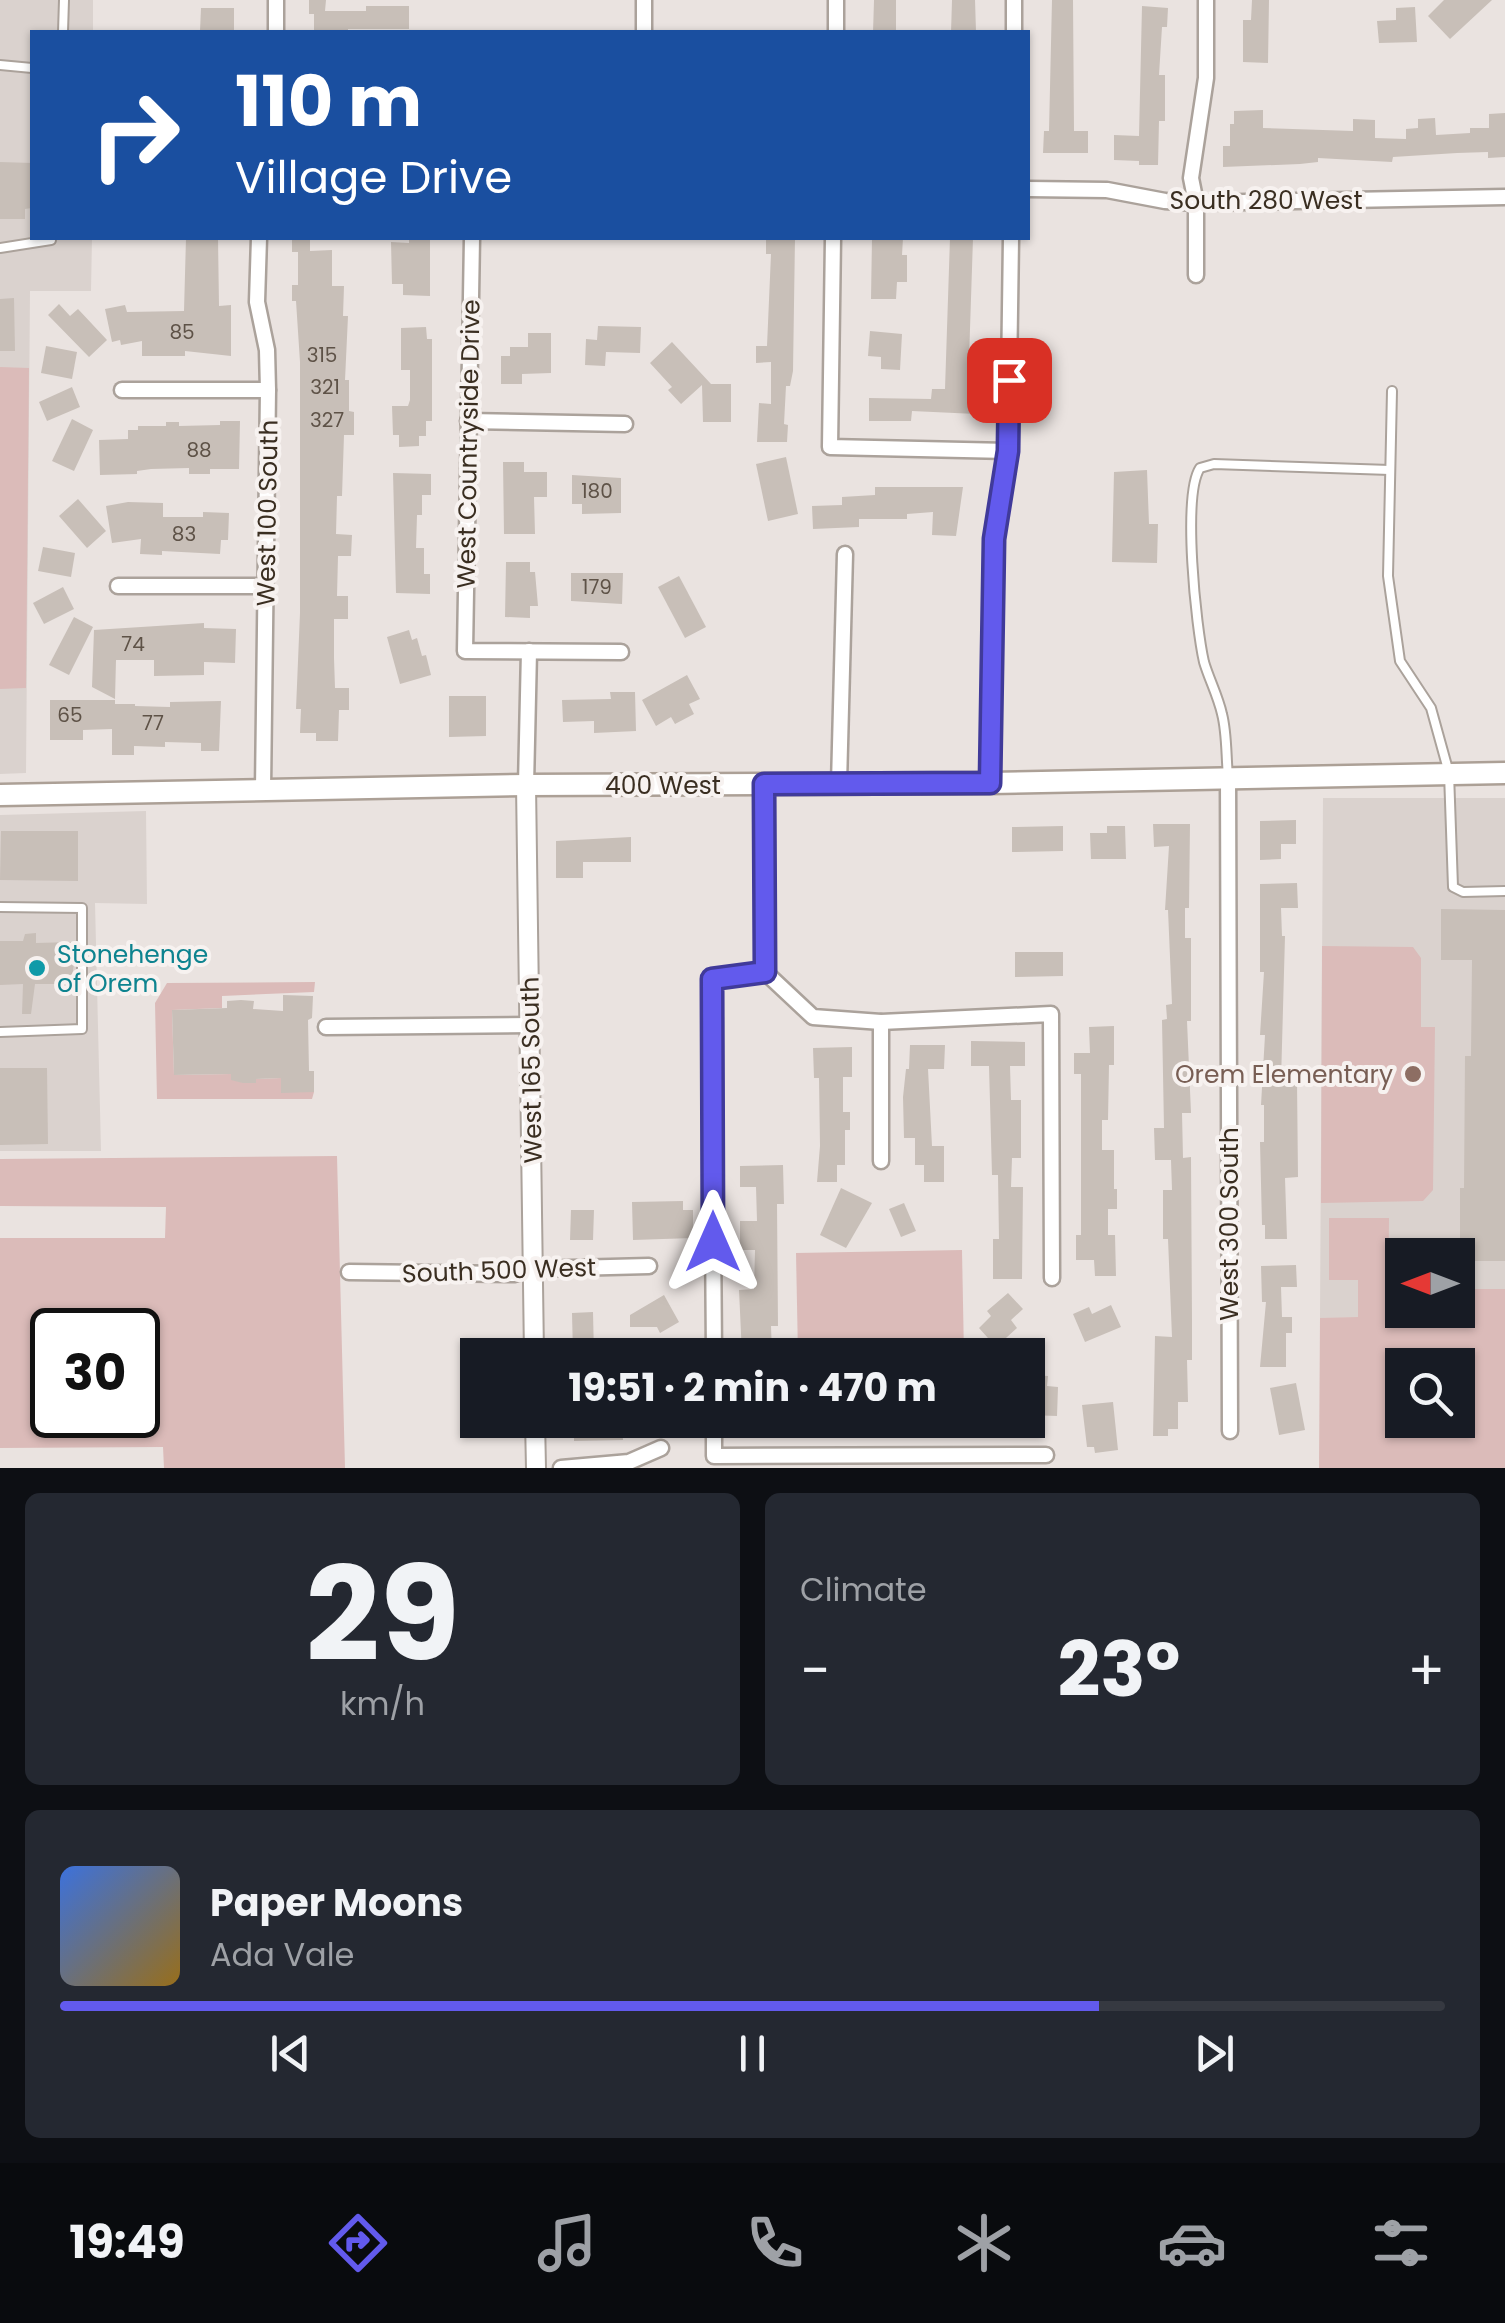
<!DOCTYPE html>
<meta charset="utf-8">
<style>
:root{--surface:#171b24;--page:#242831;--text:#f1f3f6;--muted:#9ea1a6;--line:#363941;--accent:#625aed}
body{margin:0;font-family:Poppins,sans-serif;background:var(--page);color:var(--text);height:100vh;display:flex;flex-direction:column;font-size:38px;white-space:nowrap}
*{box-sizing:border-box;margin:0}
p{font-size:32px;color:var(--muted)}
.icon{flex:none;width:55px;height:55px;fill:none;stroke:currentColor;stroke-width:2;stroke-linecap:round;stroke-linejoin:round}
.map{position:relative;height:1468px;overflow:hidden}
.sheet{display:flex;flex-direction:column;gap:25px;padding:25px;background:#0d0f14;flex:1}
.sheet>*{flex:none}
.top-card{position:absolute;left:30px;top:30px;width:1000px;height:210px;border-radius:0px;box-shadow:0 2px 8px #0004;background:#1a4fa0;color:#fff;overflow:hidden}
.needle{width:65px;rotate:270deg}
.tools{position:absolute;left:1385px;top:1238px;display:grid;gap:20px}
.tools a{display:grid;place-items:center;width:90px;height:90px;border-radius:0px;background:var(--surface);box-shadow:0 2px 8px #0004;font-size:50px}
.speed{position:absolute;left:30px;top:1308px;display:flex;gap:20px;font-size:50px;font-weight:700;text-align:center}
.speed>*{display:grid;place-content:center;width:130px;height:130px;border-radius:50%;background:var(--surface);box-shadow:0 2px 8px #0004;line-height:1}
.speed .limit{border:5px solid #111;border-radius:15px;background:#fff;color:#111}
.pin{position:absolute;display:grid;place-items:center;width:85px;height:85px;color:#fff;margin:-42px;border-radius:20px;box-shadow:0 5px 15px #0006}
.me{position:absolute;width:110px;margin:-55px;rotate:0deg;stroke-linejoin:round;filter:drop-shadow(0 0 8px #0008)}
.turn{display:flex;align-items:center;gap:35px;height:210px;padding:0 40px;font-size:45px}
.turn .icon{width:130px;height:130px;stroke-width:2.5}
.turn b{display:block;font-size:70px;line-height:85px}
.big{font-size:75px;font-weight:700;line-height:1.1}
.sheet .widget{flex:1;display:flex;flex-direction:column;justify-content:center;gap:15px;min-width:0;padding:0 35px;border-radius:15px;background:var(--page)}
.sheet .dial{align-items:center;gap:0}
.dial b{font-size:130px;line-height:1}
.song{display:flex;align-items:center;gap:30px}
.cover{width:120px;height:120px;border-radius:15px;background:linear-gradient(135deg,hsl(220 70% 55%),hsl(40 70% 35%))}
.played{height:10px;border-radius:5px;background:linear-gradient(90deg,var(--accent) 75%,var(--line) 75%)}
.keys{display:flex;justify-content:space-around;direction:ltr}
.heat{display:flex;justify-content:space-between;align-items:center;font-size:55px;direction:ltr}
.sheet .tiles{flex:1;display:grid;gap:25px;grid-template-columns:1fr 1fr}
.widget:last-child{grid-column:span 2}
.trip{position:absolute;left:460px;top:1338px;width:585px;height:100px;border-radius:0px;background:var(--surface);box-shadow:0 2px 8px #0004;font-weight:700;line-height:100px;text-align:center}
.tabs{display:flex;height:160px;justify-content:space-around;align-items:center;background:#090b0e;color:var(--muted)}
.tabs .icon{width:70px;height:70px}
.tabs .selected{color:var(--accent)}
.tabs b{font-size:45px;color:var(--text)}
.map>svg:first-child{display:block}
.built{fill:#dad2ce;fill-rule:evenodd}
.green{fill:#dbbbb9;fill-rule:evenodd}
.building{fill:#c8bfb8}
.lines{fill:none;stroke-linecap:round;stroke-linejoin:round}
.service-casing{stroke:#aba29b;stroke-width:12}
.minor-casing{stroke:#aba29b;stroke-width:19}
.tertiary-casing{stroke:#aba29b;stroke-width:22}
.secondary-casing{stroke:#aca096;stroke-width:25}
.service{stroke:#fff;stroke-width:8}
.minor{stroke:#fff;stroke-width:14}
.tertiary{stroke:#fff;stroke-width:18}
.secondary{stroke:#fff;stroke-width:20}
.route-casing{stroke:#403a9a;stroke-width:25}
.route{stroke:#625aed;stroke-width:18}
.culture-dot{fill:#0f9aa8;stroke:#f7f2f0;stroke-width:4}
.education-dot{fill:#8d6e63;stroke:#f7f2f0;stroke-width:4}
.labels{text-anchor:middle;stroke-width:8;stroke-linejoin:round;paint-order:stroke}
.number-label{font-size:20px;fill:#5e5247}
.street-label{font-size:25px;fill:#3a2e21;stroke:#f7f2f0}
.culture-label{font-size:25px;fill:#0d838f;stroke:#f7f2f0;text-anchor:start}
.education-label{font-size:25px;fill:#785e54;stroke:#f7f2f0;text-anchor:end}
</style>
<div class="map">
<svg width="1505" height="1468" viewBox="0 0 1505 1468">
<rect width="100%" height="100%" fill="#eae3e0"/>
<g class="built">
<path d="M0,0H93V32H32V238H92L91,291H30L26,773L0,774Z"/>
<path d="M1323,798H1505V1317L1320,1318ZM1402,1255H1458V1310H1402Z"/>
<path d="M146,811L147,904L95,903L101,1151H0V815Z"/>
</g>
<g class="green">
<path d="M0,367L29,368L26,688L0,689Z"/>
<path d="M1322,946L1413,947L1421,958V1027H1435L1433,1190L1423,1201L1321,1203Z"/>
<path d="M315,982L314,992L222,996V1008L172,1010L174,1075L231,1074L256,1079L281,1078V1092H314L312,1099H157L155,1003L167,983Z"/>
<path d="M337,1156L345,1468H164L163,1447L0,1448V1238H165L166,1207L0,1206V1159ZM52,1330H138V1415H52Z"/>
<path d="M1329,1218H1389L1388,1317H1392L1393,1275H1402V1310H1413L1414,1317H1460L1461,1289H1505V1468H1319L1320,1318L1358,1317V1280H1329ZM1402,1365H1458V1420H1402Z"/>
<path d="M962,1250L964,1355H798L796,1253Z"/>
</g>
<g class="building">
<path d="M309,0H326L325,11H366V6H409V29H348V32H314V14H309Z"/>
<path d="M874,0H896V32H873Z"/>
<path d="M952,0H975L976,32H951Z"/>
<path d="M1052,0H1073L1074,131H1088V153H1043L1044,131H1049Z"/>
<path d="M1252,0H1269L1268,63L1243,62V20H1251Z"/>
<path d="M1444,0H1492L1450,39L1428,16Z"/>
<path d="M1142,6L1168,8L1167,27H1162L1159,75H1165V121H1159L1158,165H1139V161L1114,160V135L1139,136Z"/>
<path d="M1415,7L1417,42L1379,43L1377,21L1396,20V8Z"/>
<path d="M201,8H234V32L200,31Z"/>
<path d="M1263,110V128L1353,131V119L1375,120V138L1406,139V129L1418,128V119L1435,118L1436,135L1470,133V128H1489V114L1505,113V157L1488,158V152L1457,153L1393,157L1392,162L1318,158V162L1300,164L1223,167V146H1230V124H1234V111Z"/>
<path d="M0,162L32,163V208L25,209V219H0Z"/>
<path d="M186,238H218L219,306L231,305V356L185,351V356H142V341L121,345L120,340L112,342L105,309L125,305L127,312L184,311Z"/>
<path d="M292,238H310V251L332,250V286H344L343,316H348L345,380H349V411L354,412V435H344L342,496H337L336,534L352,535L351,556H338L337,596H348V619H334V658L335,688H349V710H339L338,741H316V733H300L301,709H296L300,613V362L296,301H292V285H298V252H292Z"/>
<path d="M409,238H430V296L403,295V284H392L391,242L409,243Z"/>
<path d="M766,238H795L793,371L790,386H786L784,424L788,425L787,442H757L759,403L771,404V362L756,363V346H767L771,254H766Z"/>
<path d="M872,238H903L902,255H907V282H897L896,299H871Z"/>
<path d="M950,238H973L968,390H977L976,414L912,411L911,421H869V398L931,399L932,389H945Z"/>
<path d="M14,298L15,351H0V299Z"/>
<path d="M59,304L70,316L78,309L107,340L89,357L48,315Z"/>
<path d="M598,326L641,327L640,353L606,352L605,366L585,365L586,339L597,340Z"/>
<path d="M426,327L427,339H432V421H426V436H419V446L399,447V435H393L392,406H408L410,400V370H401V328Z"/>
<path d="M870,331L902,334L900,370L881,369V357L868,356Z"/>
<path d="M528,333H551V373L522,374V384H501V356H510V347H528Z"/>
<path d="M672,342L711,384H731V422H703L702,385L681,404L668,390L672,387L650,363Z"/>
<path d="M46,346L77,352L72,379L41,373Z"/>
<path d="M72,387L80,407L47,421L39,402Z"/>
<path d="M72,419L93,430L74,471L52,461Z"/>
<path d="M220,421H240L239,469H210V474H189V468L151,469L137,471V474L100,475L99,440L128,439V430H138V426H166V422H179V426L220,425Z"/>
<path d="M786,457L798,514L768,521L756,464Z"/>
<path d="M503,462H524V472H547V497H534L535,534H504Z"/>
<path d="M1147,470L1149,524H1158L1157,563L1112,562L1114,472Z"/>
<path d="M393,473L431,474V495H422V515H417L416,548H424V574H430V594L396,593Z"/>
<path d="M572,475L621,478V513L582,514V504H572Z"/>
<path d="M875,487H963L956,536L932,535L933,512L907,514V519H859V527L813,529L812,506L842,505V497L875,495Z"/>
<path d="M78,499L106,531L87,548L59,516Z"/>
<path d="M128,502L163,503V517H203V512L229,513L228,540H221L220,554L162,551V555L140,554L141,539L112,543L106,506Z"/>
<path d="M43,547L75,553L71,577L38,571Z"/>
<path d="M506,562H530V572H535L538,606H530V618L505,617Z"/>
<path d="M571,573H623L622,604L571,601Z"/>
<path d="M679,576L706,627L685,638L658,587Z"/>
<path d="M63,587L74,609L44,624L33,603Z"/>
<path d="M74,617L93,627L69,675L49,665Z"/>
<path d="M204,623V628L236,629L235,663L204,662V675L154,676V660H116L115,699L92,687L94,630Z"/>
<path d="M409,630L412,640L417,638L422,656L426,655L431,675L400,684L387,637Z"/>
<path d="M687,675L700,699L689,704L694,714L675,724L671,717L656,726L642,700Z"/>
<path d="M610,692H635L636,731L594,733V721L563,722L562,700L611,699Z"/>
<path d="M449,696H486V736L449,737Z"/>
<path d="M50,700H115V704H135V706L170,707V702L221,701L219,751H201V743L165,742V747L134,746V755H112V729L83,730V740H50Z"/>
<path d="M1296,820V844H1281V859L1260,860V821Z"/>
<path d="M1153,824H1190L1189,908H1185V938H1191V1021H1187L1191,1113H1182L1183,1158L1191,1157L1192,1321V1360H1187L1188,1402H1178V1429H1168V1436H1153L1155,1336L1172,1337L1168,1239H1163V1190H1172L1171,1160H1155L1154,1128H1164L1162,1020L1167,1019L1166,1005L1172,1004L1168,910H1165L1169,846L1154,847Z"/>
<path d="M1063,826V851L1012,852V827Z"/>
<path d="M1107,826H1125L1126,859H1091L1090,833H1107Z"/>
<path d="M1,831H78V881L0,880Z"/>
<path d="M631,837V862H583V878H556V841Z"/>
<path d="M1297,883L1298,908H1281L1282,936H1285L1281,1081L1297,1082L1298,1177L1285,1178L1287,1239H1265V1225H1262L1260,1142H1264V1105H1261L1265,1035H1260L1264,972H1260V884Z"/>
<path d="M1441,909L1505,910V1261H1460V1188H1464L1465,1056H1471L1472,960H1441Z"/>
<path d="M36,933V943L72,942L74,963L71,984H35L31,1014H22L23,984L0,985V941H23L25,934Z"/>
<path d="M1015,952H1063V976L1015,977Z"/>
<path d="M283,995L313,996L312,1018L308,1020L309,1071H314V1092L281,1093V1078L256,1079V1083H243L231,1080V1074L174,1075L172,1010L227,1008V1001L241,1000L254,1001L253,1009L283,1011Z"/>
<path d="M1114,1026V1065H1109L1108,1120H1102V1150H1114V1189H1117V1209H1108V1235H1115L1116,1276H1095L1094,1260H1076V1235H1081V1074H1074V1053H1090L1089,1027Z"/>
<path d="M971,1041L1025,1042V1066H1010L1011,1100H1021V1158H1012L1011,1187H1023L1022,1279H993V1239H999L998,1175H992L989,1066H971Z"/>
<path d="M910,1045H945L944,1069H928L932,1146H944V1182H924V1165H915V1138H904L903,1097L906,1069H909Z"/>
<path d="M852,1047V1077H843V1112H850V1130H845V1165H837V1182H817L820,1146L819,1078H814L813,1048Z"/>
<path d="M0,1068H47L48,1144L0,1145Z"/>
<path d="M783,1165L784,1204H777L778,1326H771L772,1355H742L739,1290L754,1289L755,1250H740V1221H757L756,1187H740V1166Z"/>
<path d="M841,1188L872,1203L846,1248L820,1235Z"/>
<path d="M683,1201V1210H693V1238L633,1240L632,1202Z"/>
<path d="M904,1203L916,1231L901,1237L889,1209Z"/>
<path d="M571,1210H594L593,1240H570Z"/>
<path d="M1296,1265L1297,1287H1281L1282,1317H1292V1333H1286V1367H1260L1266,1302H1262L1261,1266Z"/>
<path d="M1008,1293L1023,1309L1011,1320L1017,1328L996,1347L979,1328L991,1316L987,1311Z"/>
<path d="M664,1295L679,1322L660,1333L657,1327H630V1315Z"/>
<path d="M1111,1305L1121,1327L1085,1342L1073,1314L1089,1307L1092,1314Z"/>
<path d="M593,1312L594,1355H573L572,1313Z"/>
<path d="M1028,1375L1048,1376L1047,1386L1058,1387L1057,1416L1028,1415Z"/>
<path d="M1296,1383L1305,1430L1279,1435L1270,1388Z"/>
<path d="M1113,1402L1118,1450L1095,1453L1094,1447H1087L1082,1405Z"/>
<path d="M574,1420H622L623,1440L574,1441Z"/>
</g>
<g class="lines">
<defs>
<g id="service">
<path d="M63,32L64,0"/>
<path d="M0,65L32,68"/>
<path d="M0,248L51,240V238"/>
<path d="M1392,391L1388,576L1400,661L1431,708L1449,773L1453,887L1463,892L1505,891"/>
<path d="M1228,776C1226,756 1227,733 1222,714C1218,696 1209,679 1204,662C1196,627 1182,495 1200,468L1214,464L1390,470"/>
<path d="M0,907L82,908V1029L0,1032"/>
</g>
<g id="minor">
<path d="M276,32V0"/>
<path d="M644,32V0"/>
<path d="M836,32V0"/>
<path d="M1014,32V0"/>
<path d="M1028,189L1107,190L1165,201L1196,203L1505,197"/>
<path d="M259,238L257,302L267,350L268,390L263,789"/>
<path d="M472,238L465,651L621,652"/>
<path d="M833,238L830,447L1008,451"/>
<path d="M1196,275V203L1191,178L1206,78V0"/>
<path d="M122,390H268"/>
<path d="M468,421L625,424"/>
<path d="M118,586H266"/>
<path d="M1228,776L1230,1431"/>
<path d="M990,783L994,539L1008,451L1011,238"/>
<path d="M764,784L765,972"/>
<path d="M839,784L845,554"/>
<path d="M526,785L529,651"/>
<path d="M765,972L813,1017L881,1022L1051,1014L1052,1278"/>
<path d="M326,1027L530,1025"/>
<path d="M881,1161V1022"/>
<path d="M349,1272L514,1274L533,1269L649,1266"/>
<path d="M714,1355L711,979L765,972"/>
<path d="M714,1420V1456L1046,1455"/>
<path d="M561,1468L629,1462L661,1448"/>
</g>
<g id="tertiary">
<path d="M526,785L534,1355"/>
<path d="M535,1420L536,1468"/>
</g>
<path id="secondary" d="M0,795L526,785L990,783L1505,773"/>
</defs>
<use href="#service" class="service-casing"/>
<use href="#minor" class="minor-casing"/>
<use href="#tertiary" class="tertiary-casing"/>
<use href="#secondary" class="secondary-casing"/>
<use href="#service" class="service"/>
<use href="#minor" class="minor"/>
<use href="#tertiary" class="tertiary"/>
<use href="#secondary" class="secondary"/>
</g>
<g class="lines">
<defs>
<path id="route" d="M713,1242L712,979L765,972L764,784L990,783L994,539L1008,451L1009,380"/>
</defs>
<use href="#route" class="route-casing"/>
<use href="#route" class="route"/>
</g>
<circle class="culture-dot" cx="37" cy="968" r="10"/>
<circle class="education-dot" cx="1413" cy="1074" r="10"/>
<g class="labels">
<g class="number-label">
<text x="182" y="339">85</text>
<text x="322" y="362">315</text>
<text x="325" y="394">321</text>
<text x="327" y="427">327</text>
<text x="199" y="457">88</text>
<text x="597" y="498">180</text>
<text x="184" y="541">83</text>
<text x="597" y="594">179</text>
<text x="133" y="651">74</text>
<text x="70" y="722">65</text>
<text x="153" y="730">77</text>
</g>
<g class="street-label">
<text x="1266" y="209">South 280 West</text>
<text transform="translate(468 444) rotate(-89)" y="9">West Countryside Drive</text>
<text transform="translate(267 513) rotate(-89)" y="9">West 100 South</text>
<text x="663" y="794">400 West</text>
<text transform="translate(531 1070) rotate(-91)" y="9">West 165 South</text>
<text transform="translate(1229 1224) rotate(-90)" y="9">West 300 South</text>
<text transform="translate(499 1270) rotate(-2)" y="9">South 500 West</text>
</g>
<g class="culture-label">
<text x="57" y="963">Stonehenge<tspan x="57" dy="29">of Orem</tspan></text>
</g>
<g class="education-label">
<text x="1393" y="1083">Orem Elementary</text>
</g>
</g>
</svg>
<div class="tools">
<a><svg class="needle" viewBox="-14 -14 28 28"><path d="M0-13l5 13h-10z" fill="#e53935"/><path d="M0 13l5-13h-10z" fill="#9ea1a6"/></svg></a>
<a><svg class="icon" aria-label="search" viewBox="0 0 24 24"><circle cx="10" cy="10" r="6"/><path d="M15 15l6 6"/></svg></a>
</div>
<div class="speed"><div class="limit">30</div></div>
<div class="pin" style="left:1009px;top:380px;background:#d93025"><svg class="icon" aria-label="arrive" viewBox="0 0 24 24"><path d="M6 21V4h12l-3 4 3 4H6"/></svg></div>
<svg class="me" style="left:713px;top:1242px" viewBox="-20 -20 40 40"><path d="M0-17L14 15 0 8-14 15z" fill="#625aed" stroke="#fff" stroke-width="4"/></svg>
<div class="trip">19:51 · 2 min · 470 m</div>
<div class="top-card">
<div class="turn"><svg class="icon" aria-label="right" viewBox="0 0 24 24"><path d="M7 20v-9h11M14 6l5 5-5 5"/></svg><div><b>110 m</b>Village Drive</div></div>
</div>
</div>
<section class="sheet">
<div class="tiles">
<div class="widget dial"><b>29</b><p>km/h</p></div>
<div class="widget"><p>Climate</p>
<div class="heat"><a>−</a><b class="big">23°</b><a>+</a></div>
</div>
<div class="widget">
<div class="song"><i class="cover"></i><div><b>Paper Moons</b><p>Ada Vale</p></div></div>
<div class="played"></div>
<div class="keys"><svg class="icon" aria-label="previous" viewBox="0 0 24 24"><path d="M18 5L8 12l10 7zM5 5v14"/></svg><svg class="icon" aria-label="pause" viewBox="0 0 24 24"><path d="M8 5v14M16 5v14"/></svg><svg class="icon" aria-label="next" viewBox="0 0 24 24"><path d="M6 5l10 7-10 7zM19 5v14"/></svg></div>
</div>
</div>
</section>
<nav class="tabs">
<b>19:49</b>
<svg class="icon selected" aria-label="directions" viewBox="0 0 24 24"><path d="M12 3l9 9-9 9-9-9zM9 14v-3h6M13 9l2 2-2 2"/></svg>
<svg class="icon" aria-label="music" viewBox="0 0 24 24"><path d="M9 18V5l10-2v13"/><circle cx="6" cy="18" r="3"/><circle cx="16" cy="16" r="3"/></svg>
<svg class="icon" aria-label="phone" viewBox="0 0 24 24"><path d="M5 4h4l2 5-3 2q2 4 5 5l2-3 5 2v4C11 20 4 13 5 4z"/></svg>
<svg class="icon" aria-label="climate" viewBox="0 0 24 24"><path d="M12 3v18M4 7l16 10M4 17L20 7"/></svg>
<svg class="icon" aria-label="car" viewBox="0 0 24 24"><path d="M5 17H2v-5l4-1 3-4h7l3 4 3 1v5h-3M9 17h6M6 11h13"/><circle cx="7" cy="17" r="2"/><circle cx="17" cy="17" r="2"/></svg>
<svg class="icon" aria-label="filters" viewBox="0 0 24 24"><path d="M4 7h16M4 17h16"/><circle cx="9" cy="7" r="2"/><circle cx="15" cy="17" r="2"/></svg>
</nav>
